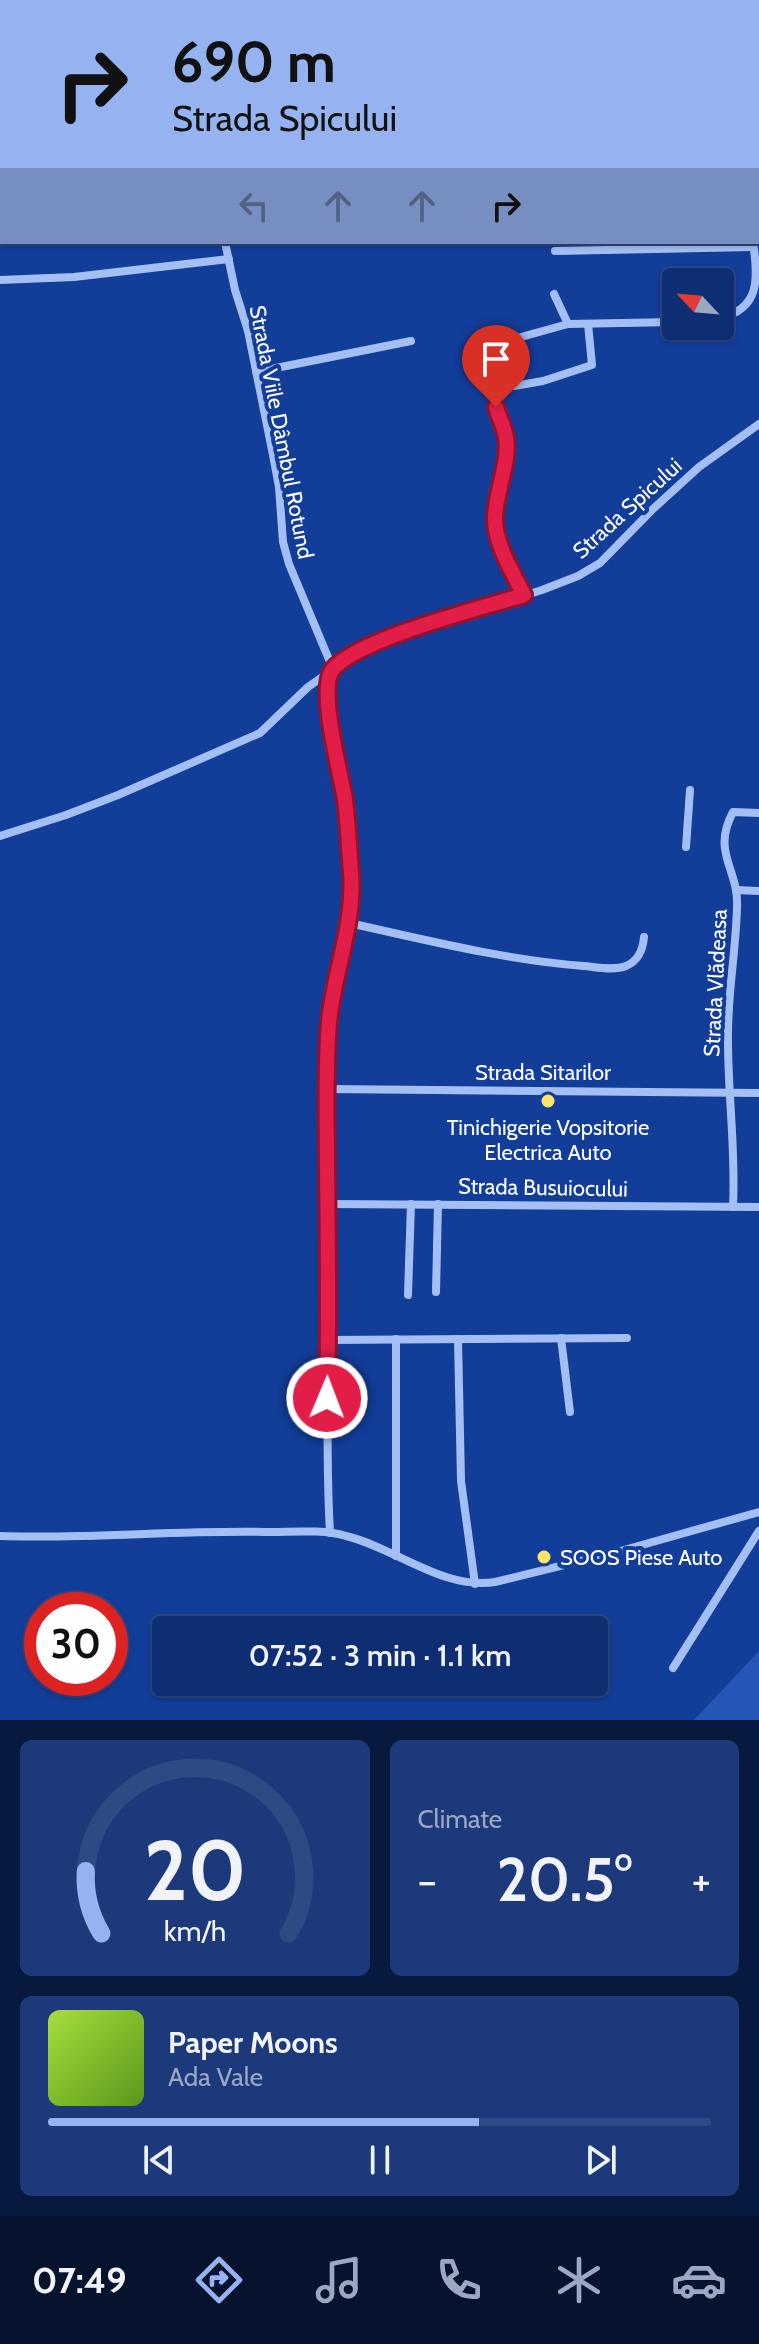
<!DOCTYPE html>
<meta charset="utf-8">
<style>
:root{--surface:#0e2e73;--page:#1c3a7b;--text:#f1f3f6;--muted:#9ba8c4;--line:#2e4a85;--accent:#95b2f1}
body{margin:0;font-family:Cabin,sans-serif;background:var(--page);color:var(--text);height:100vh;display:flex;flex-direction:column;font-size:30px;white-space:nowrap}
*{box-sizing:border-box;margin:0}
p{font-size:26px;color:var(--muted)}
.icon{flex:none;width:44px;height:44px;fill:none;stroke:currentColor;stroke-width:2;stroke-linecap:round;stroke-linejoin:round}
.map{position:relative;height:1720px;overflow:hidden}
.panel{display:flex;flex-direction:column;gap:20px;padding:20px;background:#08193f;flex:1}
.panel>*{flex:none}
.hud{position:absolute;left:0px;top:0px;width:760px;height:244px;box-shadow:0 2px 6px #0004,0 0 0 2px var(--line);background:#95b2f1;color:#111;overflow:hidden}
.needle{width:52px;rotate:296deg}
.buttons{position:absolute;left:662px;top:268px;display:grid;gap:16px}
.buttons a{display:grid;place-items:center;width:72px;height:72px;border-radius:8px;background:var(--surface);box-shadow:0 2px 6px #0004,0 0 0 2px var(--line);font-size:40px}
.speed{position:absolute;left:24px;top:1592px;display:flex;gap:16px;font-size:40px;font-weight:700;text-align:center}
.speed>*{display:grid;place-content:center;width:104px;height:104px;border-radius:50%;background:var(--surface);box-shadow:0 2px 6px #0004,0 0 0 2px var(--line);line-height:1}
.speed .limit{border:12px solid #d22;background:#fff;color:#111}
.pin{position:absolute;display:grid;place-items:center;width:68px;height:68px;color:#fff;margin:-82px -34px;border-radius:50% 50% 50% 0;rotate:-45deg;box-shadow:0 0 8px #0007}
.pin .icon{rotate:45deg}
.me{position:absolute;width:88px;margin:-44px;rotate:1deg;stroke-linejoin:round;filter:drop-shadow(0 0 6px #0008)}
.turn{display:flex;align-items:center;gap:28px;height:168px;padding:0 40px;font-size:36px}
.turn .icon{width:104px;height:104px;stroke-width:2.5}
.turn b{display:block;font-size:56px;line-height:68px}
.lanes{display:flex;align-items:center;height:76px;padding:0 40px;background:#0003;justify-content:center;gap:40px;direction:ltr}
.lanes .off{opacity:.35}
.big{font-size:60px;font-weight:600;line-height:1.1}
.panel .widget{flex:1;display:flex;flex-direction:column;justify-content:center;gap:12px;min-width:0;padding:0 28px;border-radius:12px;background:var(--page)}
.panel .dial{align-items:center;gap:0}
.dial svg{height:208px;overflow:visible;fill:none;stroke:var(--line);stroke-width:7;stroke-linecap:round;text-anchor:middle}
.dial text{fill:var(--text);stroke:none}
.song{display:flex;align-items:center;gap:24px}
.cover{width:96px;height:96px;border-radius:12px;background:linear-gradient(135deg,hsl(80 70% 55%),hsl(90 70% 35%))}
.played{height:8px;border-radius:4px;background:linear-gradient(90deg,var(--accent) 65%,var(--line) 65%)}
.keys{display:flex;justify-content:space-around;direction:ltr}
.heat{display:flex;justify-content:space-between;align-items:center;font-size:44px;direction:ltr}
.panel .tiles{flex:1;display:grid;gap:20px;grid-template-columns:1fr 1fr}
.widget:last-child{grid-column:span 2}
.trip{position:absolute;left:152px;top:1616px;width:456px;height:80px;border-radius:8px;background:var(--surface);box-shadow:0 2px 6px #0004,0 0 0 2px var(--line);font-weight:600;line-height:80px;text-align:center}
.dock{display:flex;height:128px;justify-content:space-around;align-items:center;background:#06122e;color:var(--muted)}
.dock .icon{width:56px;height:56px}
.dock .selected{color:var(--accent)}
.dock b{font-size:36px;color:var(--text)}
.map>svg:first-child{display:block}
.green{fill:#2556b7}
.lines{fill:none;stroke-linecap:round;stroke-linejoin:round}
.minor{stroke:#a4bff3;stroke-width:8}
.route-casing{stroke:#92132f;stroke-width:20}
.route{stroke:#e11d48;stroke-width:14}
.poi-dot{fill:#ffe567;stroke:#123d99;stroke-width:3}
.labels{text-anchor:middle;stroke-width:8;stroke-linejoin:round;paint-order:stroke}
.street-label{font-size:22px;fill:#fff;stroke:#123d99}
.poi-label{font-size:22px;fill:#fff;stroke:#123d99}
</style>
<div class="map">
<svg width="759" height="1720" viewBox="0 0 759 1720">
<rect width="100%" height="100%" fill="#123d99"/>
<path class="green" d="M759,1651V1720H694Z"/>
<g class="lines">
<g class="minor">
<path d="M675,0L677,2"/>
<path d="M582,2L583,0"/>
<path d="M722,2V0"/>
<path d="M758,104H759"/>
<path d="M225,242L235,290L248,331L272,450L279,487L283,542L289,564L333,669"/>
<path d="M555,251L753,247"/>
<path d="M0,280L74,277L229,259"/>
<path d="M554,294L568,324"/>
<path d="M720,318C759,309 759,281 753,242"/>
<path d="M485,347L568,324L676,322"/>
<path d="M256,372L411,341"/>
<path d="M514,386L543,381L592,365L588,324"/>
<path d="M496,407C499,417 504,427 505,437C510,464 495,492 495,519C495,544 513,573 524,595"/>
<path d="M0,836L66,815L118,795L260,733L308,687L348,659L382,640L542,590L578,576L600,563L653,509L699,467L759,424"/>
<path d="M686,847L690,790"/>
<path d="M736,890L759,891"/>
<path d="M349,923C426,940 505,960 584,966C596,967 614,971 626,966C638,961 643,949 644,937"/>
<path d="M327,1089L759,1093"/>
<path d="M327,1204L759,1207"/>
<path d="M733,1207C736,1152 728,1097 728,1041C727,996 736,952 737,907C739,869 711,853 733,812L759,813"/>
<path d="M436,1292L438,1204"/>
<path d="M408,1295L411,1204"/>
<path d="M561,1338L570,1412"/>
<path d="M396,1339V1556"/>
<path d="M458,1339L461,1481L475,1584"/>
<path d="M328,1340L627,1338"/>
<path d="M330,1533C325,1448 329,1364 328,1279C327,1194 323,1109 329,1024C333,978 355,933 352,887C351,857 349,826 344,796C339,763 318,703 332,671"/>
<path d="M0,1536C89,1539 178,1530 267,1532C293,1532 322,1529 346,1536C396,1548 442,1590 495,1582L617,1552L759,1512"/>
<path d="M673,1668L759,1531"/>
</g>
</g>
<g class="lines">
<defs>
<path id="route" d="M327,1398C329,1321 328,1244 327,1168C327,1119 325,1070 329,1022C334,972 355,923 351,872C349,848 348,824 345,800C341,774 317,688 333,669C360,638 482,608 524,595C513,573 495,544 495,519C495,492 510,464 506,437C504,427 499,417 496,407"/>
</defs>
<use href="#route" class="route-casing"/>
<use href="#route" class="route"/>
</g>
<g class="poi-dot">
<circle cx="548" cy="1101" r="8"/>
<circle cx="544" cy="1557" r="8"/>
</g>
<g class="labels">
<g class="street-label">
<text transform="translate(282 432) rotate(79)" y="8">Strada Viile Dâmbul Rotund</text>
<text transform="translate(627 508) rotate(-42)" y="8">Strada Spicului</text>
<text transform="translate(715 983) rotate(-87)" y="8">Strada Vlădeasa</text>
<text x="543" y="1080">Strada Sitarilor</text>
<text transform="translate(543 1187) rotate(1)" y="8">Strada Busuiocului</text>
</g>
<g class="poi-label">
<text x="548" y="1135">Tinichigerie Vopsitorie<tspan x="548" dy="25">Electrica Auto</tspan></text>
<text x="560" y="1565" text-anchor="start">SOOS Piese Auto</text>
</g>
</g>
</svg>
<div class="buttons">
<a><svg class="needle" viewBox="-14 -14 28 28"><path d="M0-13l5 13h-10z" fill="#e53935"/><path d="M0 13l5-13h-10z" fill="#9ba8c4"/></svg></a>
</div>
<div class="speed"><div class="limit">30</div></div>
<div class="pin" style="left:496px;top:407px;background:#d93025"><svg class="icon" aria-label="arrive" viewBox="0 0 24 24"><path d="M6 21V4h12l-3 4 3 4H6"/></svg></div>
<svg class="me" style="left:327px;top:1398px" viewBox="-20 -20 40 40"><circle r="17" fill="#e11d48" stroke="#fff" stroke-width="3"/><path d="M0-11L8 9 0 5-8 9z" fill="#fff"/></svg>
<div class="trip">07:52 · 3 min · 1.1 km</div>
<div class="hud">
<div class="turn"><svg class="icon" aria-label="right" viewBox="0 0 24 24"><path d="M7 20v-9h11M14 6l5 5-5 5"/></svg><div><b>690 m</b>Strada Spicului</div></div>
<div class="lanes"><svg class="icon off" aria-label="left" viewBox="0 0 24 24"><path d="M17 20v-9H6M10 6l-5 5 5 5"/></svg><svg class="icon off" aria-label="ahead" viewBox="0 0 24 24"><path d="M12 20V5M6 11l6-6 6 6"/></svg><svg class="icon off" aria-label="ahead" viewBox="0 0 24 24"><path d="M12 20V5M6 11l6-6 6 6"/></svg><svg class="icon" aria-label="right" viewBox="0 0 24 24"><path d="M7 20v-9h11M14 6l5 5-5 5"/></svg></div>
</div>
</div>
<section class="panel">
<div class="tiles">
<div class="widget dial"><svg viewBox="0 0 100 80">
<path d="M14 69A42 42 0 1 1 86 69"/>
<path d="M14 69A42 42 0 0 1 8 45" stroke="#95b2f1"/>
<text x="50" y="56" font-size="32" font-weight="700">20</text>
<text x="50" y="72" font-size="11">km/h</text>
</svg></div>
<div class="widget"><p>Climate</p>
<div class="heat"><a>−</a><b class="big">20.5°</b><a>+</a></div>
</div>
<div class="widget">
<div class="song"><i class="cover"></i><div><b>Paper Moons</b><p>Ada Vale</p></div></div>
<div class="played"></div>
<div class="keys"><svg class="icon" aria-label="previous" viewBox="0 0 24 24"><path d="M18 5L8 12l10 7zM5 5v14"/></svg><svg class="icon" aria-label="pause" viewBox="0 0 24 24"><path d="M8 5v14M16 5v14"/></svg><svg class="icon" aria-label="next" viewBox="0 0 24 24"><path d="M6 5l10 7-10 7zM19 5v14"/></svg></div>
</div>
</div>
</section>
<nav class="dock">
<b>07:49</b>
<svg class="icon selected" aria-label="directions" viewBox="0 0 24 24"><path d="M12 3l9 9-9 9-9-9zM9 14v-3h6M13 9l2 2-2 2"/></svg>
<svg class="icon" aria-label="music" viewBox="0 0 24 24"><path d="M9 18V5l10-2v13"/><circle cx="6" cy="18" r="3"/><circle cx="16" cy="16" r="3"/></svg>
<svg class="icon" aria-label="phone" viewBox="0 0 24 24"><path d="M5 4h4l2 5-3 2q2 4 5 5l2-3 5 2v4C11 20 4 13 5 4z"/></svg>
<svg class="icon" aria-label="climate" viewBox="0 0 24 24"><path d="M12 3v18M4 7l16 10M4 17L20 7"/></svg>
<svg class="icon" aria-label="car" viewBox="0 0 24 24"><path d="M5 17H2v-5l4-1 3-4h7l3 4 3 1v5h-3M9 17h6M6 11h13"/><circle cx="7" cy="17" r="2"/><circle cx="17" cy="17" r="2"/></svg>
</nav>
